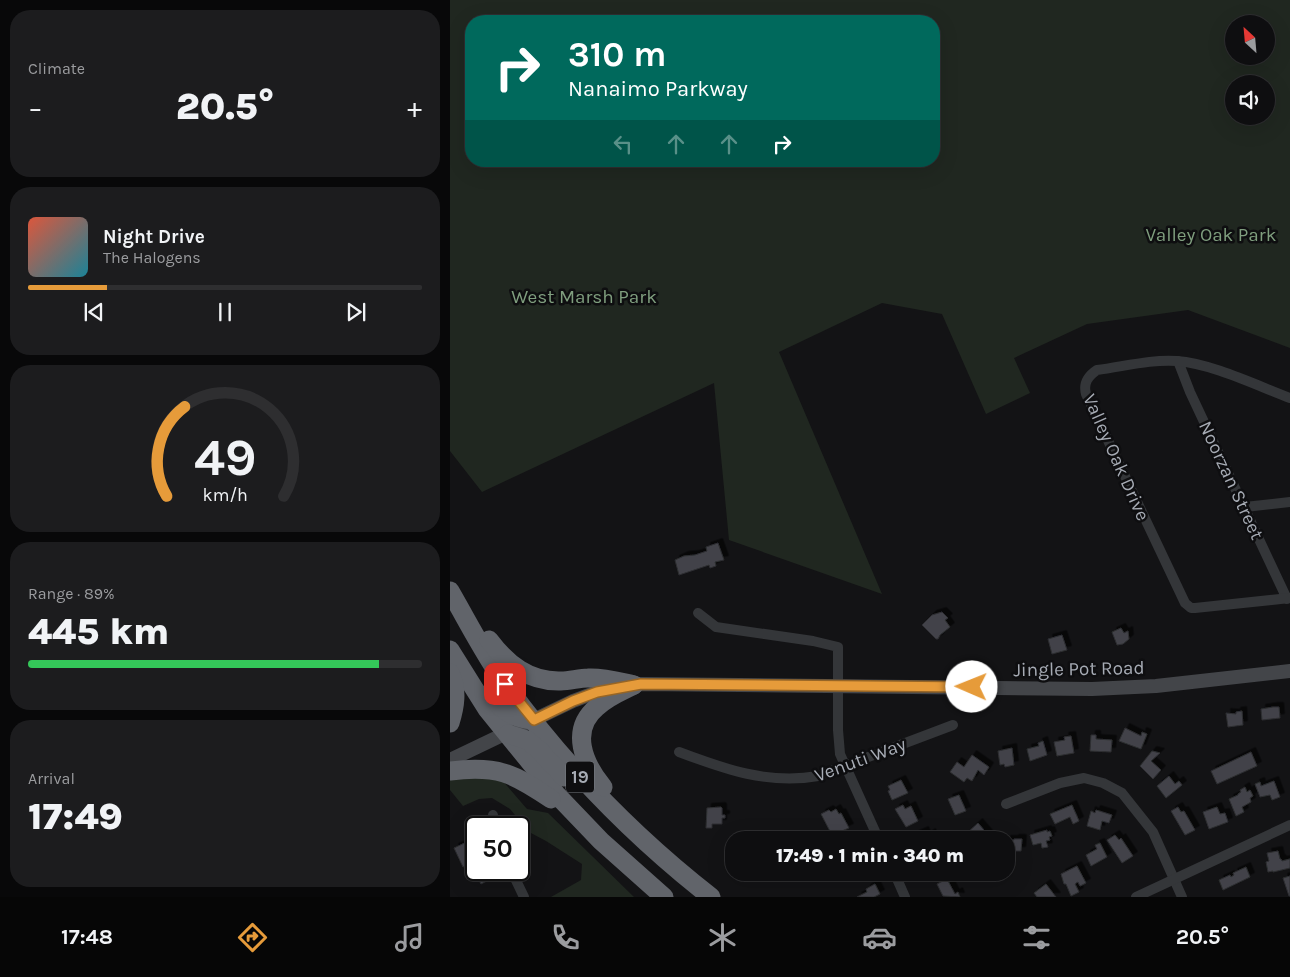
<!DOCTYPE html>
<meta charset="utf-8">
<style>
:root{--surface:#0e0e10;--page:#1c1c1e;--text:#f1f3f6;--muted:#9b9c9f;--line:#2e2e30;--accent:#e69b3a}
body{margin:0;font-family:Karla,sans-serif;background:var(--page);color:var(--text);height:100vh;display:flex;flex-direction:column;font-size:19px;white-space:nowrap}
*{box-sizing:border-box;margin:0}
p{font-size:16px;color:var(--muted)}
.icon{flex:none;width:28px;height:28px;fill:none;stroke:currentColor;stroke-width:2;stroke-linecap:round;stroke-linejoin:round}
.map{position:relative;flex:1;overflow:hidden}
.panel{display:flex;flex-direction:column;gap:10px;padding:10px;background:#080809;width:450px}
.panel>*{flex:none}
.guide{position:absolute;left:15px;top:15px;width:475px;height:152px;border-radius:20px;box-shadow:0 5px 20px #0002,0 0 0 1px var(--line);background:#00695c;color:#fff;overflow:hidden}
.needle{width:32px;rotate:334deg}
.controls{position:absolute;left:775px;top:15px;display:grid;gap:10px}
.controls a{display:grid;place-items:center;width:50px;height:50px;border-radius:50%;background:var(--surface);box-shadow:0 5px 20px #0002,0 0 0 1px var(--line);font-size:25px}
.speed{position:absolute;left:15px;top:816px;display:flex;gap:10px;font-size:25px;font-weight:700;text-align:center}
.speed>*{display:grid;place-content:center;width:65px;height:65px;border-radius:50%;background:var(--surface);box-shadow:0 5px 20px #0002,0 0 0 1px var(--line);line-height:1}
.speed .limit{border:2px solid #111;border-radius:8px;background:#fff;color:#111}
.pin{position:absolute;display:grid;place-items:center;width:42px;height:42px;color:#fff;margin:-21px;border-radius:10px;box-shadow:0 2px 8px #0006}
.me{position:absolute;width:55px;margin:-28px;rotate:271deg;stroke-linejoin:round;filter:drop-shadow(0 0 4px #0008)}
.turn{display:flex;align-items:center;gap:18px;height:105px;padding:0 20px;font-size:22px}
.turn .icon{width:65px;height:65px;stroke-width:2.5}
.turn b{display:block;font-size:35px;line-height:42px}
.lanes{display:flex;align-items:center;height:48px;padding:0 20px;background:#0003;justify-content:center;gap:25px;direction:ltr}
.lanes .off{opacity:.35}
.big{font-size:38px;font-weight:800;line-height:1.1}
.panel .card{flex:1;display:flex;flex-direction:column;justify-content:center;gap:8px;min-width:0;padding:0 18px;border-radius:20px;background:var(--page)}
.panel .dial{align-items:center;gap:0}
.dial svg{height:130px;overflow:visible;fill:none;stroke:var(--line);stroke-width:7;stroke-linecap:round;text-anchor:middle}
.dial text{fill:var(--text);stroke:none}
.song{display:flex;align-items:center;gap:15px}
.cover{width:60px;height:60px;border-radius:8px;background:linear-gradient(135deg,hsl(10 70% 55%),hsl(190 70% 35%))}
.played{height:5px;border-radius:2px;background:linear-gradient(90deg,var(--accent) 20%,var(--line) 20%)}
.keys{display:flex;justify-content:space-around;direction:ltr}
.heat{display:flex;justify-content:space-between;align-items:center;font-size:28px;direction:ltr}
.charge{height:8px;border-radius:4px;background:linear-gradient(90deg,#34c759 89%,var(--line) 0)}
.trip{position:absolute;left:275px;top:831px;width:290px;height:50px;border-radius:20px;background:var(--surface);box-shadow:0 5px 20px #0002,0 0 0 1px var(--line);font-weight:800;line-height:50px;text-align:center}
.dock{display:flex;height:80px;justify-content:space-around;align-items:center;background:#060606;color:var(--muted)}
.dock .icon{width:35px;height:35px}
.dock .current{color:var(--accent)}
.dock b{font-size:22px;color:var(--text)}
main{display:flex;flex:1;min-height:0}
.map>svg:first-child{display:block}
.green{fill:#202720;fill-rule:evenodd}
.building{fill:#424348;stroke:#2d2e31;filter:url(#shadow)}
.lines{fill:none;stroke-linecap:round;stroke-linejoin:round}
.street{stroke:#343639;stroke-width:10}
.secondary{stroke:#434549;stroke-width:14}
.highway{stroke:#61646a;stroke-width:19}
.route-casing{stroke:#966526;stroke-width:12}
.route{stroke:#e69b3a;stroke-width:9}
.labels{text-anchor:middle;stroke-width:5;stroke-linejoin:round;paint-order:stroke}
.shield{fill:#0e0e10;stroke:#787c83;stroke-width:1}
.shield-label{font-size:18px;font-weight:bold;fill:#a6abb4}
.park-label{font-size:19px;fill:#7f9e7e;stroke:#0e0e10}
.street-label{font-size:19px;fill:#a6abb4;stroke:#0e0e10}
</style>
<main>
<section class="panel">
<div class="card"><p>Climate</p>
<div class="heat"><a>−</a><b class="big">20.5°</b><a>+</a></div>
</div>
<div class="card">
<div class="song"><i class="cover"></i><div><b>Night Drive</b><p>The Halogens</p></div></div>
<div class="played"></div>
<div class="keys"><svg class="icon" aria-label="previous" viewBox="0 0 24 24"><path d="M18 5L8 12l10 7zM5 5v14"/></svg><svg class="icon" aria-label="pause" viewBox="0 0 24 24"><path d="M8 5v14M16 5v14"/></svg><svg class="icon" aria-label="next" viewBox="0 0 24 24"><path d="M6 5l10 7-10 7zM19 5v14"/></svg></div>
</div>
<div class="card dial"><svg viewBox="0 0 100 80">
<path d="M14 69A42 42 0 1 1 86 69"/>
<path d="M14 69A42 42 0 0 1 25 14" stroke="#e69b3a"/>
<text x="50" y="56" font-size="32" font-weight="700">49</text>
<text x="50" y="72" font-size="11">km/h</text>
</svg></div>
<div class="card"><p>Range · 89%</p><b class="big">445 km</b><div class="charge"></div></div>
<div class="card"><p>Arrival</p><b class="big">17:49</b></div>
</section>
<div class="map">
<svg width="840" height="897" viewBox="0 0 840 897">
<defs>
<filter id="shadow"><feDropShadow dx="4.5" dy="-4.5" stdDeviation="0" flood-color="#0009"/></filter>
</defs>
<rect width="100%" height="100%" fill="#131315"/>
<g class="green">
<path d="M0,0H840V348L738,310L637,324L564,358L580,393L536,414L492,314L432,303L329,352L432,594L279,540L264,383L32,492L0,451ZM21,21H484V161H21ZM784,24H816V56H784ZM784,84H816V116H784Z"/>
<path d="M16,776L52,780L77,809L98,813L184,897H101L131,880L132,864L96,841L79,832L60,809L42,798L29,799L13,806L0,790V780Z"/>
</g>
<g class="building">
<path d="M268,543L274,560L265,562L266,566L260,568L259,565L229,575L225,560L234,556L245,555L257,551L256,547Z"/>
<path d="M492,612L498,618L495,620L500,627L490,635L488,639H486L472,625L482,615Z"/>
<path d="M671,628L674,633L678,631L679,639L673,644L667,645L662,632Z"/>
<path d="M612,635L617,650L602,654L598,639Z"/>
<path d="M823,707H829L830,718L812,720L811,709Z"/>
<path d="M792,711L793,725L778,727L776,713L786,714V712Z"/>
<path d="M675,728L691,736L692,732L697,734L691,749L669,741Z"/>
<path d="M641,735H646V739L662,740L661,752L640,751Z"/>
<path d="M621,736L624,753L607,756L604,742L615,740L614,737Z"/>
<path d="M593,741L597,755L580,761L577,749L589,746L588,743Z"/>
<path d="M562,748L564,765L555,767L554,764L550,765L548,751Z"/>
<path d="M702,751L710,753L701,761L711,770L703,779L690,766Z"/>
<path d="M801,752L807,766L767,784L761,771Z"/>
<path d="M522,755L539,767L534,775L528,770L522,781L517,778L514,782L500,772L507,762L514,767Z"/>
<path d="M719,776L725,784L729,781L732,785L716,798L707,786Z"/>
<path d="M451,780L458,793L442,800L438,791L440,790L438,786Z"/>
<path d="M824,781L830,797L822,800L820,795L810,797L805,784L810,782L811,786Z"/>
<path d="M795,787L797,792L800,790L803,796L800,798L801,802L792,807L794,812L786,816L779,799L788,795V794L791,792L790,790Z"/>
<path d="M509,795L516,811L505,815L498,799Z"/>
<path d="M453,805L455,809L461,806L468,821L456,827L445,809Z"/>
<path d="M622,805L629,821L623,824L620,817L605,824L600,814Z"/>
<path d="M271,807L272,808V815H275V818H272V824H262V828H256L257,808Z"/>
<path d="M728,807L731,812L734,811L745,830L735,835L721,811Z"/>
<path d="M767,807L770,814L775,813L778,822L759,829L753,812Z"/>
<path d="M386,809L389,814L391,813L399,828L382,835L371,814L379,810L381,812Z"/>
<path d="M646,810L662,815L659,823L652,821L650,830L637,826L641,811L645,813Z"/>
<path d="M528,823L540,837L536,840H524L517,833Z"/>
<path d="M597,830V832L600,831L602,836L599,837L600,840L596,841L598,847L592,848L591,843L583,845L580,835Z"/>
<path d="M474,831L476,836L481,833L484,840H461L460,837Z"/>
<path d="M665,835L669,840L671,838L683,856L672,863L657,840Z"/>
<path d="M564,839H572L571,851H559V854L556,853V840H564Z"/>
<path d="M21,840L23,849L26,848V861L13,867L4,848Z"/>
<path d="M650,843L657,857L641,866L636,855L647,849L645,845Z"/>
<path d="M828,851L830,859H831L832,861L840,859V868L823,872V871L818,872L816,862L819,861L817,853Z"/>
<path d="M627,866L636,883L630,886L628,882L626,883L625,884L629,892L621,896L616,884H614L611,874Z"/>
<path d="M796,867L800,877L773,890L769,880L780,875L781,877L784,875L783,873Z"/>
<path d="M26,870H45L48,875L31,884L26,874L28,873Z"/>
<path d="M474,872H491L492,874L480,880Z"/>
<path d="M840,876V896H839L833,878Z"/>
<path d="M497,879L505,894L508,892L510,897L493,896L487,884Z"/>
<path d="M425,884L430,894L424,897H407L417,892L416,889Z"/>
<path d="M596,884L606,897H587L584,893Z"/>
</g>
<g class="lines">
<g class="street">
<path d="M728,361L740,392L837,599"/>
<path d="M840,398C808,386 760,363 727,361C701,359 672,367 647,370C638,376 633,383 636,394L735,603L741,608H745L840,598"/>
<path d="M795,507L840,502"/>
<path d="M248,613L266,627L363,641L388,647V730L390,754L429,840"/>
<path d="M229,752C274,769 319,785 368,776L503,725"/>
<path d="M556,804L610,783L634,778L653,783L672,793L703,832L732,897"/>
<path d="M43,815L45,828"/>
<path d="M61,870L74,897"/>
<path d="M444,872L455,897"/>
<path d="M686,897L840,825"/>
</g>
<path class="secondary" d="M0,760L123,701L147,692L191,684L642,689L706,686L840,671"/>
<g class="highway">
<path d="M0,591C18,622 35,656 56,685C114,765 183,836 261,897"/>
<path d="M39,640C57,664 79,682 111,681C120,681 129,678 138,678C153,677 170,682 184,685"/>
<path d="M0,650L37,709L106,794L151,841L214,897"/>
<path d="M0,673C8,690 5,707 0,723"/>
<path d="M40,693C50,710 64,719 83,720"/>
<path d="M58,734L77,740L89,750L114,777"/>
<path d="M0,771C47,765 63,773 101,799"/>
<path d="M153,787C134,764 119,730 147,707C157,697 172,691 184,685"/>
</g>
</g>
<g class="lines">
<defs>
<path id="route" d="M55,684L84,720L123,701L147,692L191,684L522,687"/>
</defs>
<use href="#route" class="route-casing"/>
<use href="#route" class="route"/>
</g>
<g class="labels">
<rect class="shield" x="116" y="761.5" width="28" height="31" rx="4"/>
<g class="shield-label">
<text x="130" y="783">19</text>
</g>
<g class="park-label">
<text x="761" y="241">Valley Oak Park</text>
<text x="134" y="303">West Marsh Park</text>
</g>
<g class="street-label">
<text transform="translate(667 457) rotate(66)" y="7">Valley Oak Drive</text>
<text transform="translate(782 480) rotate(65)" y="7">Noorzan Street</text>
<text transform="translate(629 668) rotate(-1)" y="7">Jingle Pot Road</text>
<text transform="translate(410 759) rotate(-20)" y="7">Venuti Way</text>
</g>
</g>
</svg>
<div class="controls">
<a><svg class="needle" viewBox="-14 -14 28 28"><path d="M0-13l5 13h-10z" fill="#e53935"/><path d="M0 13l5-13h-10z" fill="#9b9c9f"/></svg></a>
<a><svg class="icon" aria-label="sound" viewBox="0 0 24 24"><path d="M4 9h4l5-4v14l-5-4H4zM17 9q2 3 0 6"/></svg></a>
</div>
<div class="speed"><div class="limit">50</div></div>
<div class="pin" style="left:55px;top:684px;background:#d93025"><svg class="icon" aria-label="arrive" viewBox="0 0 24 24"><path d="M6 21V4h12l-3 4 3 4H6"/></svg></div>
<svg class="me" style="left:522px;top:687px" viewBox="-20 -20 40 40"><circle r="19" fill="#fff"/><path d="M0-13L10 11 0 6-10 11z" fill="#e69b3a"/></svg>
<div class="trip">17:49 · 1 min · 340 m</div>
<div class="guide">
<div class="turn"><svg class="icon" aria-label="right" viewBox="0 0 24 24"><path d="M7 20v-9h11M14 6l5 5-5 5"/></svg><div><b>310 m</b>Nanaimo Parkway</div></div>
<div class="lanes"><svg class="icon off" aria-label="left" viewBox="0 0 24 24"><path d="M17 20v-9H6M10 6l-5 5 5 5"/></svg><svg class="icon off" aria-label="ahead" viewBox="0 0 24 24"><path d="M12 20V5M6 11l6-6 6 6"/></svg><svg class="icon off" aria-label="ahead" viewBox="0 0 24 24"><path d="M12 20V5M6 11l6-6 6 6"/></svg><svg class="icon" aria-label="right" viewBox="0 0 24 24"><path d="M7 20v-9h11M14 6l5 5-5 5"/></svg></div>
</div>
</div>
</main>
<nav class="dock">
<b>17:48</b>
<svg class="icon current" aria-label="directions" viewBox="0 0 24 24"><path d="M12 3l9 9-9 9-9-9zM9 14v-3h6M13 9l2 2-2 2"/></svg>
<svg class="icon" aria-label="music" viewBox="0 0 24 24"><path d="M9 18V5l10-2v13"/><circle cx="6" cy="18" r="3"/><circle cx="16" cy="16" r="3"/></svg>
<svg class="icon" aria-label="phone" viewBox="0 0 24 24"><path d="M5 4h4l2 5-3 2q2 4 5 5l2-3 5 2v4C11 20 4 13 5 4z"/></svg>
<svg class="icon" aria-label="climate" viewBox="0 0 24 24"><path d="M12 3v18M4 7l16 10M4 17L20 7"/></svg>
<svg class="icon" aria-label="car" viewBox="0 0 24 24"><path d="M5 17H2v-5l4-1 3-4h7l3 4 3 1v5h-3M9 17h6M6 11h13"/><circle cx="7" cy="17" r="2"/><circle cx="17" cy="17" r="2"/></svg>
<svg class="icon" aria-label="filters" viewBox="0 0 24 24"><path d="M4 7h16M4 17h16"/><circle cx="9" cy="7" r="2"/><circle cx="15" cy="17" r="2"/></svg>
<b>20.5°</b>
</nav>
